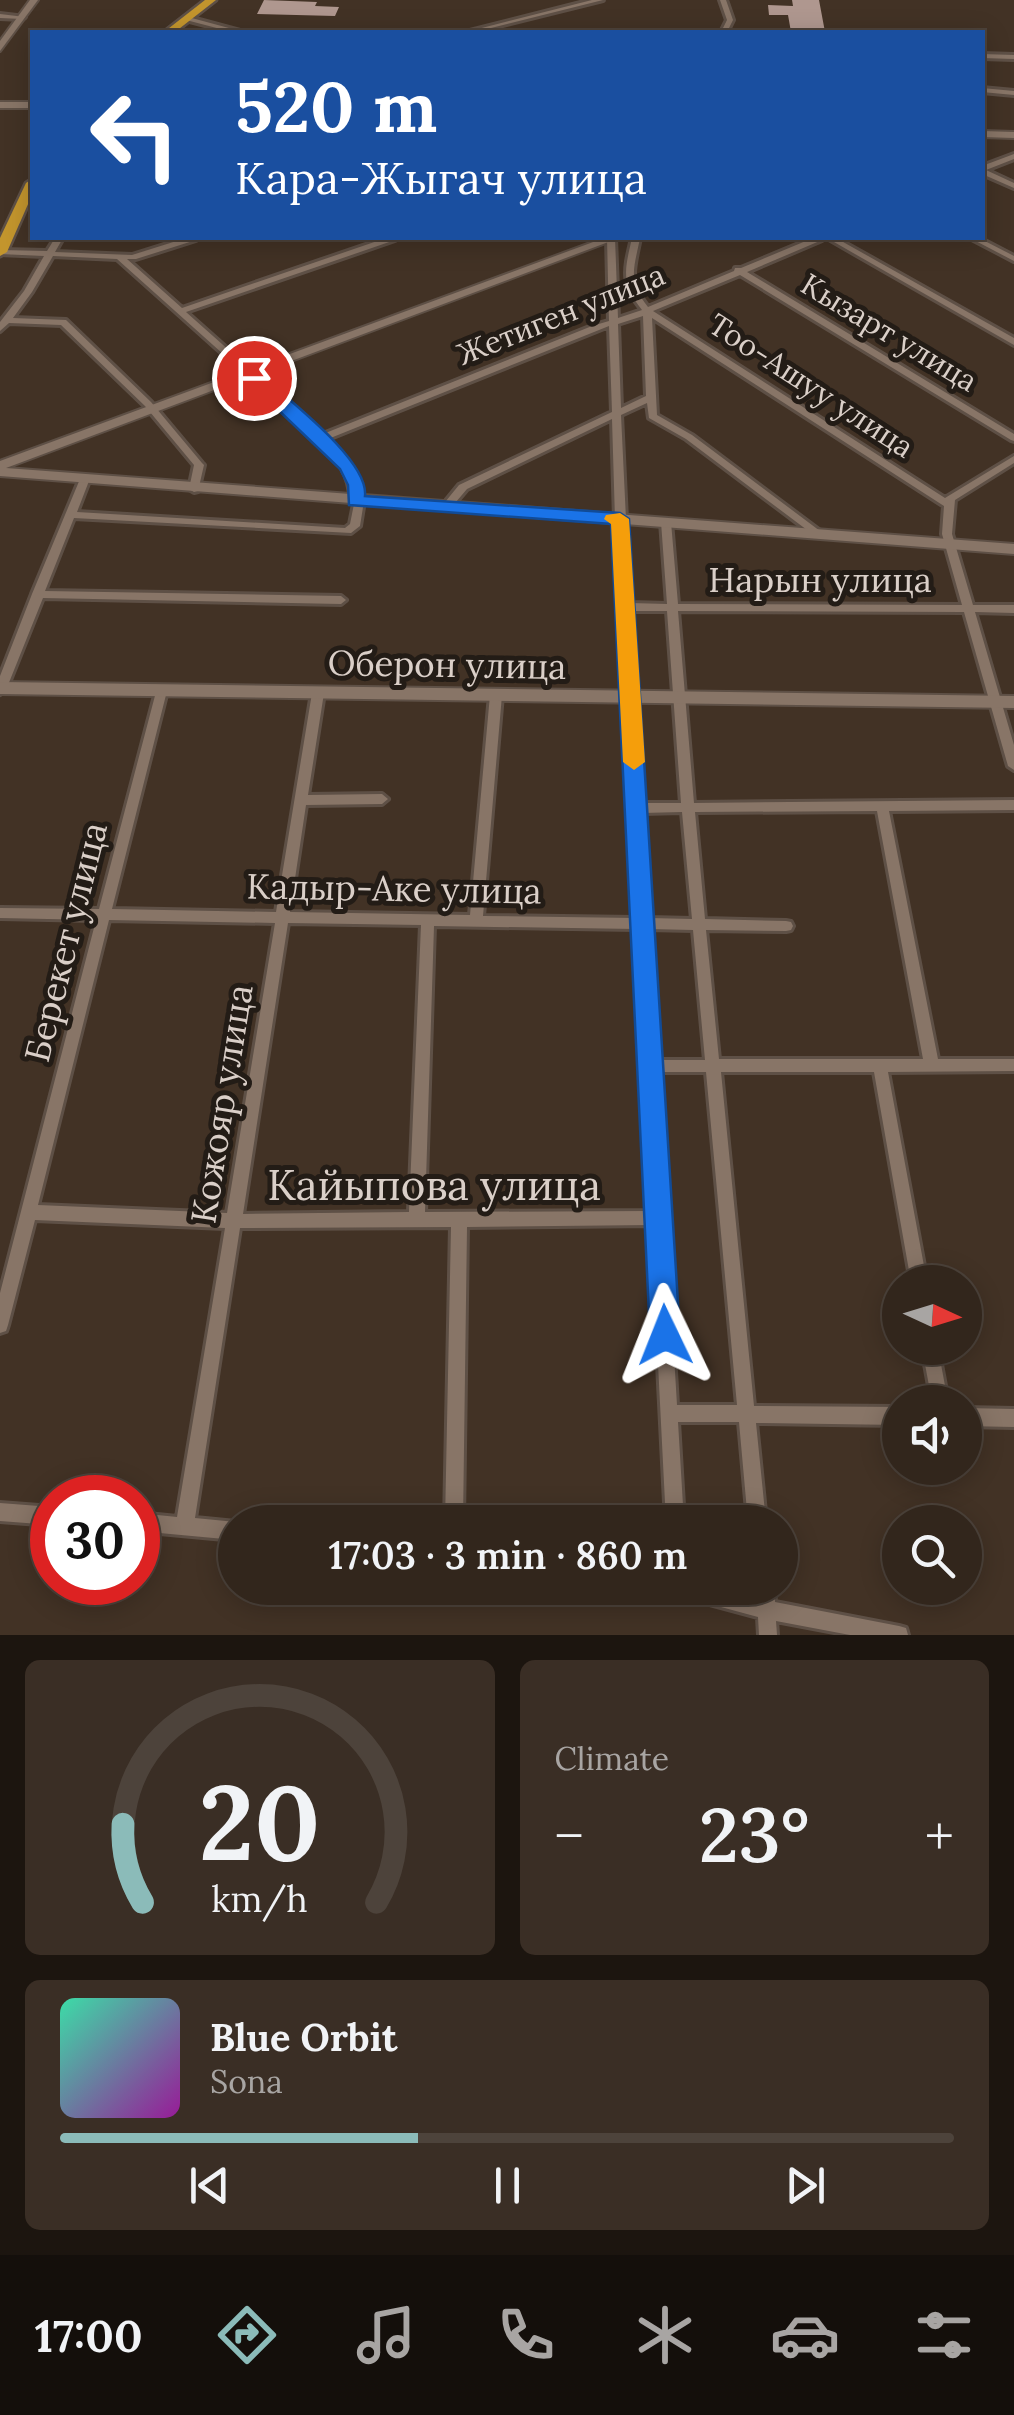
<!DOCTYPE html>
<meta charset="utf-8">
<style>
:root{--surface:#32261c;--page:#3a2e25;--text:#f1f3f6;--muted:#a8a5a3;--line:#4d433b;--accent:#8bbbb9}
body{margin:0;font-family:Lora,serif;background:var(--page);color:var(--text);height:100vh;display:flex;flex-direction:column;font-size:38px;white-space:nowrap}
*{box-sizing:border-box;margin:0}
p{font-size:32px;color:var(--muted)}
.icon{flex:none;width:55px;height:55px;fill:none;stroke:currentColor;stroke-width:2;stroke-linecap:round;stroke-linejoin:round}
.map{position:relative;height:1635px;overflow:hidden}
.details{display:flex;flex-direction:column;gap:25px;padding:25px;background:#1c150f;flex:1}
.details>*{flex:none}
.hud{position:absolute;left:30px;top:30px;width:955px;height:210px;border-radius:0px;box-shadow:0 5px 25px #0003,0 0 0 2px var(--line);background:#1a4fa0;color:#fff;overflow:hidden}
.needle{width:65px;rotate:94deg}
.controls{position:absolute;left:882px;top:1265px;display:grid;gap:20px}
.controls a{display:grid;place-items:center;width:100px;height:100px;border-radius:50%;background:var(--surface);box-shadow:0 5px 25px #0003,0 0 0 2px var(--line);font-size:50px}
.speed{position:absolute;left:30px;top:1475px;display:flex;gap:20px;font-size:50px;font-weight:700;text-align:center}
.speed>*{display:grid;place-content:center;width:130px;height:130px;border-radius:50%;background:var(--surface);box-shadow:0 5px 25px #0003,0 0 0 2px var(--line);line-height:1}
.speed .limit{border:15px solid #d22;background:#fff;color:#111}
.pin{position:absolute;display:grid;place-items:center;width:85px;height:85px;color:#fff;margin:-42px;border:5px solid #fff;border-radius:50%;box-shadow:0 2px 10px #0007}
.me{position:absolute;width:110px;margin:-55px;rotate:358deg;stroke-linejoin:round;filter:drop-shadow(0 0 8px #0008)}
.turn{display:flex;align-items:center;gap:35px;height:210px;padding:0 40px;font-size:45px}
.turn .icon{width:130px;height:130px;stroke-width:2.5}
.turn b{display:block;font-size:70px;line-height:85px}
.big{font-size:75px;font-weight:600;line-height:1.1}
.details .tile{flex:1;display:flex;flex-direction:column;justify-content:center;gap:15px;min-width:0;padding:0 35px;border-radius:15px;background:var(--page)}
.details .dial{align-items:center;gap:0}
.dial svg{height:260px;overflow:visible;fill:none;stroke:var(--line);stroke-width:7;stroke-linecap:round;text-anchor:middle}
.dial text{fill:var(--text);stroke:none}
.song{display:flex;align-items:center;gap:30px}
.cover{width:120px;height:120px;border-radius:15px;background:linear-gradient(135deg,hsl(160 70% 55%),hsl(300 70% 35%))}
.played{height:10px;border-radius:5px;background:linear-gradient(90deg,var(--accent) 40%,var(--line) 40%)}
.keys{display:flex;justify-content:space-around;direction:ltr}
.heat{display:flex;justify-content:space-between;align-items:center;font-size:55px;direction:ltr}
.details .tiles{flex:1;display:grid;gap:25px;grid-template-columns:1fr 1fr}
.tile:last-child{grid-column:span 2}
.trip{position:absolute;left:218px;top:1505px;width:580px;height:100px;border-radius:50px;background:var(--surface);box-shadow:0 5px 25px #0003,0 0 0 2px var(--line);font-weight:600;line-height:100px;text-align:center}
.tabs{display:flex;height:160px;justify-content:space-around;align-items:center;background:#140f0b;color:var(--muted)}
.tabs .icon{width:70px;height:70px}
.tabs .selected{color:var(--accent)}
.tabs b{font-size:45px;color:var(--text)}
.map>svg:first-child{display:block}
.building{fill:#af978f}
.lines{fill:none;stroke-linecap:round;stroke-linejoin:round}
.street-casing{stroke:#5e5046;stroke-width:6}
.secondary-casing{stroke:#5e5046;stroke-width:4}
.primary-casing{stroke:#5e5046;stroke-width:5}
.street{fill:#887567;fill-rule:evenodd}
.secondary{fill:#887567;fill-rule:evenodd}
.primary{fill:#c3952d;fill-rule:evenodd}
.route{fill:#1a73e8;stroke:#114b97;stroke-width:2.5}
.slow{fill:#f59e0b}
.labels{text-anchor:middle;stroke-width:10;stroke-linejoin:round;paint-order:stroke}
.far-street-label{font-size:30px;fill:#dacfc8;stroke:#231c16}
.street-label{font-size:35px;fill:#dacfc8;stroke:#231c16}
.near-street-label{font-size:42px;fill:#dacfc8;stroke:#231c16}
</style>
<div class="map">
<svg width="1014" height="1635" viewBox="0 0 1014 1635">
<rect width="100%" height="100%" fill="#423225"/>
<g class="building">
<path d="M264,0L317,2L315,6L339,7L335,16L257,14Z"/>
<path d="M792,0H819L825,32H791L788,15H769L768,5L793,6Z"/>
</g>
<g class="lines">
<defs>
<g id="street">
<path d="M592,0H603L475,32H466Z"/>
<path d="M720,0H726L733,20L727,32H721L727,20Z"/>
<path d="M0,14L25,17L22,19L0,18Z"/>
<path d="M188,17L240,31L241,32H232L186,20Z"/>
<path d="M982,54L1014,55V59L982,58Z"/>
<path d="M982,88L1014,91V95L982,92Z"/>
<path d="M1014,154V159L986,170L1014,183V188L982,174V166Z"/>
<path d="M55,238H63L55,252L132,255L186,238H197L196,240L136,259H127L182,308L386,238H396L395,240L186,312L323,434L592,326L609,321L607,238H615L618,318L642,310C620,283 625,269 632,238H640C634,269 627,280 648,307L734,271L735,268H741L813,238H823L822,240L747,272L1014,434V441L1011,440L740,275L653,311L945,498L1014,456V463L955,500L952,534L973,605H1014V613L975,612L1014,745V770L1008,766L964,612L678,611L694,803L1014,800V810L889,811L938,1059H1014V1071L888,1072L927,1282H911L874,1072H721L754,1406L900,1407V1425L756,1423L766,1522H748L739,1422H678L684,1522H666L651,1225L467,1227L463,1522H445L451,1227L240,1228L195,1518L236,1522L235,1540L138,1531V1513L177,1517L225,1228L35,1220L8,1325L6,1331L0,1333V1293L96,920L0,918V908L99,909L157,688L161,687L167,691L112,909L276,912L312,693L318,689L324,693L308,795L382,794L388,799L382,804L306,805L290,912L470,915L490,695L496,691L502,695L483,916L635,918L615,519L612,419L467,489L450,509H442L441,507L459,485L612,412L609,326L328,439C345,457 360,473 360,498L364,501L360,526L351,533L74,518L45,591L341,596L346,600L341,604L43,598L6,690L0,694V676L32,594L80,479H88L89,481L77,512L345,528L350,524L354,504L350,501C351,474 336,459 319,440L117,259L53,256L32,292L13,318L66,320L151,402L202,463L204,465L198,491L194,492L189,489L194,465L145,406L61,325L9,323L0,331V322L24,291L44,256L0,254V250L47,251ZM643,316L646,396L621,408L618,324ZM652,318L944,506L942,534L962,605L678,604L671,522L666,519L661,522L667,604L630,603L621,415L647,403L649,418L686,439L815,536H823L824,534L692,435L657,415ZM630,611H667L681,803H642ZM877,811L923,1059H719L706,930L786,931L791,930L793,926L791,922L786,921L705,919L695,812ZM682,812L692,919L649,918L642,813ZM109,920L275,923L227,1213L38,1205ZM288,923L421,925L409,1212L243,1214ZM434,926L636,929L650,1211L425,1212ZM649,929L693,930L705,1060H657ZM658,1072H706L737,1405H677L666,1221L668,1218L666,1214Z"/>
<path d="M827,238H836L1014,338V345Z"/>
<path d="M970,238H979L1014,256V261Z"/>
<path d="M922,1348H938L948,1402H932Z"/>
<path d="M965,1408L1014,1409V1427L965,1426Z"/>
<path d="M0,1503L52,1507V1525L0,1521Z"/>
<path d="M675,1588H717L756,1598V1588H774L775,1602L899,1626L906,1628L908,1635H850L776,1621L777,1635H759L758,1617L684,1597L678,1594Z"/>
</g>
<g id="secondary">
<path d="M30,0H38L0,51V41Z"/>
<rect x="0" y="102" width="32" height="6"/>
<path d="M982,131L1014,132V138L982,137Z"/>
<path d="M604,238H619L6,468L1014,544V554L0,476V461Z"/>
<path d="M0,682L1014,696V708L0,694Z"/>
</g>
<g id="primary">
<path d="M205,0H216L175,32H164Z"/>
<path d="M32,179V195L7,252L0,256V238L26,183Z"/>
</g>
</defs>
<use href="#street" class="street-casing"/>
<use href="#secondary" class="secondary-casing"/>
<use href="#primary" class="primary-casing"/>
<use href="#street" class="street"/>
<use href="#secondary" class="secondary"/>
<use href="#primary" class="primary"/>
</g>
<path class="route" d="M248,374H260C287,399 369,460 365,496L620,513L629,519L680,1335L675,1346L665,1350L654,1346L650,1335L611,524L349,505L348,485L340,469L248,381Z"/>
<path class="slow" d="M620,513L629,519L645,762L634,770L623,762L611,524L604,519L606,515Z"/>
<g class="labels">
<g class="far-street-label">
<text transform="translate(561 315) rotate(-22)" y="10">Жетиген улица</text>
<text transform="translate(889 333) rotate(31)" y="10">Кызарт улица</text>
<text transform="translate(811 386) rotate(33)" y="10">Тоо-Ашуу улица</text>
</g>
<g class="street-label">
<text x="820" y="592">Нарын улица</text>
<text transform="translate(447 665) rotate(1)" y="12">Оберон улица</text>
<text transform="translate(394 889) rotate(1)" y="12">Кадыр-Аке улица</text>
<text transform="translate(66 942) rotate(-76)" y="12">Берекет улица</text>
<text transform="translate(222 1104) rotate(-81)" y="12">Кожояр улица</text>
</g>
<g class="near-street-label">
<text x="434" y="1200">Кайыпова улица</text>
</g>
</g>
</svg>
<div class="controls">
<a><svg class="needle" viewBox="-14 -14 28 28"><path d="M0-13l5 13h-10z" fill="#e53935"/><path d="M0 13l5-13h-10z" fill="#a8a5a3"/></svg></a>
<a><svg class="icon" aria-label="sound" viewBox="0 0 24 24"><path d="M4 9h4l5-4v14l-5-4H4zM17 9q2 3 0 6"/></svg></a>
<a><svg class="icon" aria-label="search" viewBox="0 0 24 24"><circle cx="10" cy="10" r="6"/><path d="M15 15l6 6"/></svg></a>
</div>
<div class="speed"><div class="limit">30</div></div>
<div class="pin" style="left:254px;top:378px;background:#d93025"><svg class="icon" aria-label="arrive" viewBox="0 0 24 24"><path d="M6 21V4h12l-3 4 3 4H6"/></svg></div>
<svg class="me" style="left:665px;top:1335px" viewBox="-20 -20 40 40"><path d="M0-17L14 15 0 8-14 15z" fill="#1a73e8" stroke="#fff" stroke-width="4"/></svg>
<div class="trip">17:03 · 3 min · 860 m</div>
<div class="hud">
<div class="turn"><svg class="icon" aria-label="left" viewBox="0 0 24 24"><path d="M17 20v-9H6M10 6l-5 5 5 5"/></svg><div><b>520 m</b>Кара-Жыгач улица</div></div>
</div>
</div>
<section class="details">
<div class="tiles">
<div class="tile dial"><svg viewBox="0 0 100 80">
<path d="M14 69A42 42 0 1 1 86 69"/>
<path d="M14 69A42 42 0 0 1 8 45" stroke="#8bbbb9"/>
<text x="50" y="56" font-size="32" font-weight="700">20</text>
<text x="50" y="72" font-size="11">km/h</text>
</svg></div>
<div class="tile"><p>Climate</p>
<div class="heat"><a>−</a><b class="big">23°</b><a>+</a></div>
</div>
<div class="tile">
<div class="song"><i class="cover"></i><div><b>Blue Orbit</b><p>Sona</p></div></div>
<div class="played"></div>
<div class="keys"><svg class="icon" aria-label="previous" viewBox="0 0 24 24"><path d="M18 5L8 12l10 7zM5 5v14"/></svg><svg class="icon" aria-label="pause" viewBox="0 0 24 24"><path d="M8 5v14M16 5v14"/></svg><svg class="icon" aria-label="next" viewBox="0 0 24 24"><path d="M6 5l10 7-10 7zM19 5v14"/></svg></div>
</div>
</div>
</section>
<nav class="tabs">
<b>17:00</b>
<svg class="icon selected" aria-label="directions" viewBox="0 0 24 24"><path d="M12 3l9 9-9 9-9-9zM9 14v-3h6M13 9l2 2-2 2"/></svg>
<svg class="icon" aria-label="music" viewBox="0 0 24 24"><path d="M9 18V5l10-2v13"/><circle cx="6" cy="18" r="3"/><circle cx="16" cy="16" r="3"/></svg>
<svg class="icon" aria-label="phone" viewBox="0 0 24 24"><path d="M5 4h4l2 5-3 2q2 4 5 5l2-3 5 2v4C11 20 4 13 5 4z"/></svg>
<svg class="icon" aria-label="climate" viewBox="0 0 24 24"><path d="M12 3v18M4 7l16 10M4 17L20 7"/></svg>
<svg class="icon" aria-label="car" viewBox="0 0 24 24"><path d="M5 17H2v-5l4-1 3-4h7l3 4 3 1v5h-3M9 17h6M6 11h13"/><circle cx="7" cy="17" r="2"/><circle cx="17" cy="17" r="2"/></svg>
<svg class="icon" aria-label="filters" viewBox="0 0 24 24"><path d="M4 7h16M4 17h16"/><circle cx="9" cy="7" r="2"/><circle cx="15" cy="17" r="2"/></svg>
</nav>
